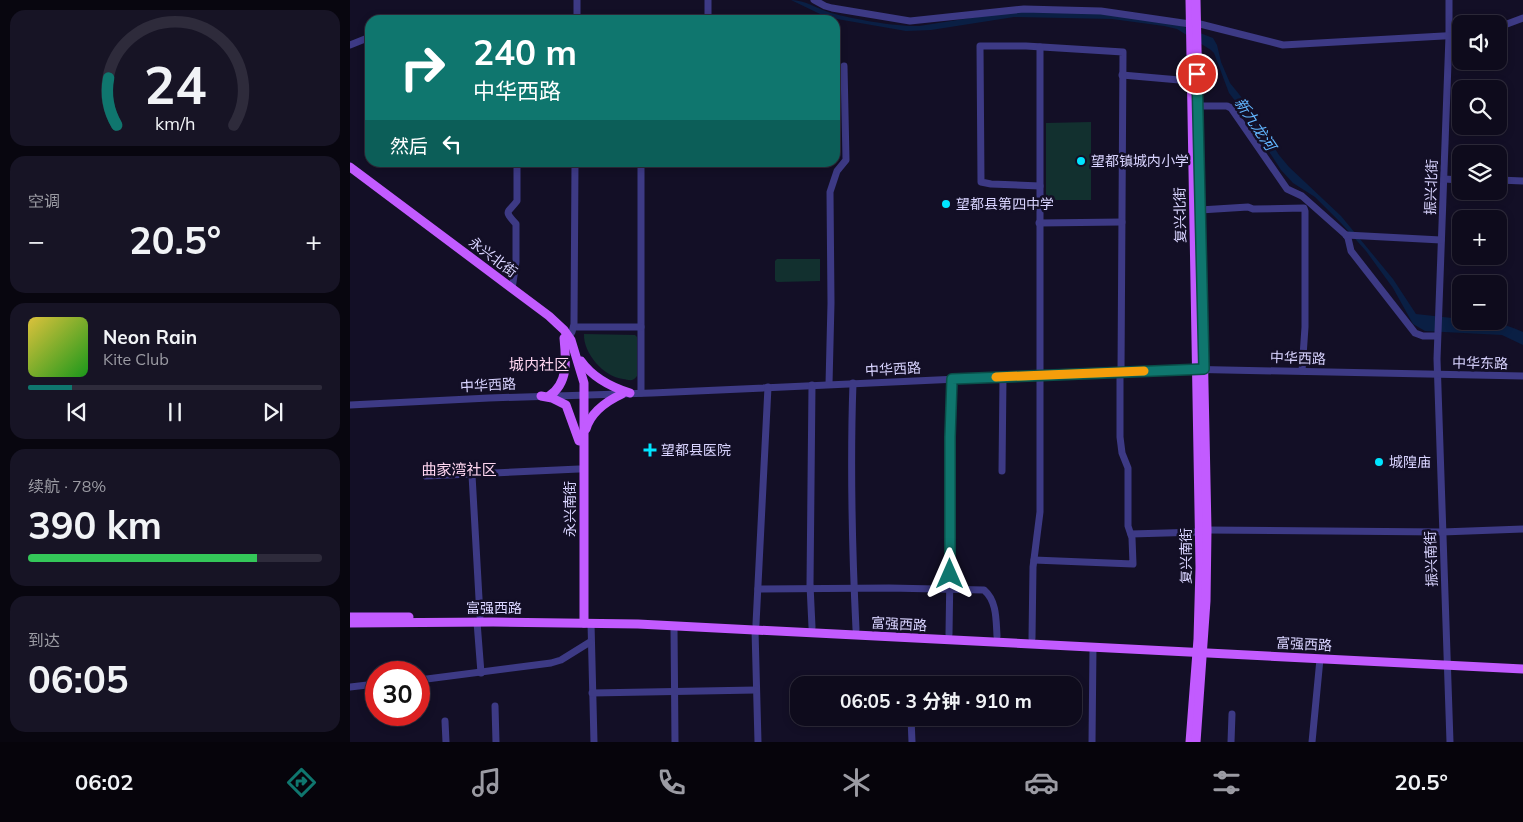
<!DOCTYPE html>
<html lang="zh">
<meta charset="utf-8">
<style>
:root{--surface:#0e0b1c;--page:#171425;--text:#f1f3f6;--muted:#9b9ba3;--line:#2e2b3b;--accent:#0f766e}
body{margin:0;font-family:Mulish,"Noto Sans SC",sans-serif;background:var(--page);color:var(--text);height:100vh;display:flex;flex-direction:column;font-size:19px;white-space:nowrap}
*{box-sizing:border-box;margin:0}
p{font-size:16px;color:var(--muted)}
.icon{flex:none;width:28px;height:28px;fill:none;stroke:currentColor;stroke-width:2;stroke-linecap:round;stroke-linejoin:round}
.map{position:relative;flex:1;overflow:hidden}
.sheet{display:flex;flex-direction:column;gap:10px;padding:10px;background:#08060f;width:350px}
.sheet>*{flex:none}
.top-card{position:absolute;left:15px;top:15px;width:475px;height:152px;border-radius:15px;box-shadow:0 2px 8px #0003,0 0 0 1px var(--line);background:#0f766e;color:#fff;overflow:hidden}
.fabs{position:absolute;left:1102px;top:15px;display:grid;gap:10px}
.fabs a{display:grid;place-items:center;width:55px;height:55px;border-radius:10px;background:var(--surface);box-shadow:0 2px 8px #0003,0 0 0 1px var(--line);font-size:25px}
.speed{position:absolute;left:15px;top:661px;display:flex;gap:10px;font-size:25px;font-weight:700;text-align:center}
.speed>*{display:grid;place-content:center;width:65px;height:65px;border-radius:50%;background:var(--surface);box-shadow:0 2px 8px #0003,0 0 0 1px var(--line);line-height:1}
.speed .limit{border:8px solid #d22;background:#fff;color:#111}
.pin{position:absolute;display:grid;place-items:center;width:42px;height:42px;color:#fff;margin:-21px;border:2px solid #fff;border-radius:50%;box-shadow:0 1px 5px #0007}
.me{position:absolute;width:55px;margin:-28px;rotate:0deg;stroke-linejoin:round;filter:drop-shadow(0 0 4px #0008)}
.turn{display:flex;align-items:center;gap:18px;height:105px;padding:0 25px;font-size:22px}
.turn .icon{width:65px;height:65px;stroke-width:2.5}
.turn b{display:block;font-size:35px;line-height:42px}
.then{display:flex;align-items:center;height:48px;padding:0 25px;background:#0003;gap:10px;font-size:19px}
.big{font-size:38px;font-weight:700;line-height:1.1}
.sheet .tile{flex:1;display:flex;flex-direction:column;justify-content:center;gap:8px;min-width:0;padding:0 18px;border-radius:15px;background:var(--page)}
.sheet .dial{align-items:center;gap:0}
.dial svg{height:130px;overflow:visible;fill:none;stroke:var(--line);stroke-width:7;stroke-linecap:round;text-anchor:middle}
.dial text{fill:var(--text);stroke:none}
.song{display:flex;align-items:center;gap:15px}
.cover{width:60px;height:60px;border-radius:8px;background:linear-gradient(135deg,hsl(50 70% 55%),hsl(120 70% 35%))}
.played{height:5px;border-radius:2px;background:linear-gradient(90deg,var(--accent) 15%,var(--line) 15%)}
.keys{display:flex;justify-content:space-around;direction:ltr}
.heat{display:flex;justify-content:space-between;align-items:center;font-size:28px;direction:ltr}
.charge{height:8px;border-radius:4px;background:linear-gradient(90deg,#34c759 78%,var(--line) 0)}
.trip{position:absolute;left:440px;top:676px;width:292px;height:50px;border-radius:15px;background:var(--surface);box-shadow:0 2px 8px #0003,0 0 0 1px var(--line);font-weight:700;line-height:50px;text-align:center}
.tabs{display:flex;height:80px;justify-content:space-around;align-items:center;background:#06040b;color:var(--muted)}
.tabs .icon{width:35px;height:35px}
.tabs .selected{color:var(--accent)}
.tabs b{font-size:22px;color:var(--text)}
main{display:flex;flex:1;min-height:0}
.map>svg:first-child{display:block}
.green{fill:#12302f}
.water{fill:#0a1f44}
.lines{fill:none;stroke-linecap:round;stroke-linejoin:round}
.minor{stroke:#3d3a85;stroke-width:7}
.major{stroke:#c25bff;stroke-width:9}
.route-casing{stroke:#0a4d48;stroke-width:12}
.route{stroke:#0f766e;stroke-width:9}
.slow{stroke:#f59e0b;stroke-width:9}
.poi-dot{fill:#00e5ff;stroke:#130f26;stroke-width:2}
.labels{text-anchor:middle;stroke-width:5;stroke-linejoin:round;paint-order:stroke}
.poi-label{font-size:14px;fill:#d9d4ff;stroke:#130f26;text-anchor:start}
.street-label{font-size:14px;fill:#d9d4ff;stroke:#130f26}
.water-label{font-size:15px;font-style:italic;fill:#62b6ff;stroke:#130f26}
.neighbourhood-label{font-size:15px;fill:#ffd6f0;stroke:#130f26}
</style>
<main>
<section class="sheet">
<div class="tile dial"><svg viewBox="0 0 100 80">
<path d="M14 69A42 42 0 1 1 86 69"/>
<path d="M14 69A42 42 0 0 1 9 40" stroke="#0f766e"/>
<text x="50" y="56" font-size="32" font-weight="700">24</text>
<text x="50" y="72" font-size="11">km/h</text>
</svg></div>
<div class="tile"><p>空调</p>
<div class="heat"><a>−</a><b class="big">20.5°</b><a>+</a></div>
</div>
<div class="tile">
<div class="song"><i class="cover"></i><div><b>Neon Rain</b><p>Kite Club</p></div></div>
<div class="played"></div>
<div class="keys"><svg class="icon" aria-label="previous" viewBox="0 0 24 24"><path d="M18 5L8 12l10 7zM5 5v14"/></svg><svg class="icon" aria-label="pause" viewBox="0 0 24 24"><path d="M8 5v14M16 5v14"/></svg><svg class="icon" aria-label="next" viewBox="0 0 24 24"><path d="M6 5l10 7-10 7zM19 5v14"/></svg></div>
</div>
<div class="tile"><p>续航 · 78%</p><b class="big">390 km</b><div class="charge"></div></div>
<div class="tile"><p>到达</p><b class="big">06:05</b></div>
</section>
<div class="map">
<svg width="1173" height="742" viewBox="0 0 1173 742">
<rect width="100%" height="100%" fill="#130f26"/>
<g class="green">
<path d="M741,122V200H696V123Z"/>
<path d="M427,259H470V281L427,282L425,280V261Z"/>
<path d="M234,334L285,335L287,337V376C283,382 279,380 273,379C254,377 233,353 234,334Z"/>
</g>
<path class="water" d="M441,0C455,0 468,9 481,13C503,19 547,27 569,26L659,12H743L824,23L863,38L867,45L871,62L880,83L897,104L929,155L939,167L991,216L1043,279L1066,314L1111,319V321C1134,321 1152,322 1173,332V345L1152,335L1075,331L1063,324L1043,288L1016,251L991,223L965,197L943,183L931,170L890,107L879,93L864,53L861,50L827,29L814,26L762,19L664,17L581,30L556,31L487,19L470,14Z"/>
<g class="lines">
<g class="minor">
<path d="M227,0V20"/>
<path d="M358,0V20"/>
<path d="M464,0L475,6L482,8L560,21L674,9L751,11L840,24"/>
<path d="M1099,0V36L1087,359L1100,742"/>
<path d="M846,23L933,45L1111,35"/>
<path d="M1149,27L1173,18"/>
<path d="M0,45L20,37"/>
<path d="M772,75L841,81"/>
<path d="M848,106H877L881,108L937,189L952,196L996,235L998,238L1001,251L1065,333L1073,336H1087"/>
<path d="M291,162V393"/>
<path d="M1094,179L1111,180"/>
<path d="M1149,180L1173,181"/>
<path d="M690,186L641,184L631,182L630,46H676L773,52L771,372"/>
<path d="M850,210L898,207L903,209L954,208L955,211V327L952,371"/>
<path d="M689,223L772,222"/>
<path d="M996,235L1091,240"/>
<path d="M162,289L166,262V224C153,210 158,213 167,201V162"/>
<path d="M224,327H291"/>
<path d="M219,337L222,332L224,324L225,162"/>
<path d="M503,383C500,466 502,547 506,629"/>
<path d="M479,384L481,303L480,192L487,171L496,160L494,66"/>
<path d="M0,405L139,398L302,393L829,369L1173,376"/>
<path d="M652,471L653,377"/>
<path d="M122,475L130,616"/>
<path d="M76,476L229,469"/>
<path d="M857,530L1092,532L1173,529"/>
<path d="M781,534L850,532"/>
<path d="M684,560L783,564L782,538L778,526V468L772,453L770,437V372"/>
<path d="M408,589L539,588L634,590C647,601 646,620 647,636"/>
<path d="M127,622L131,673"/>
<path d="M241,623L244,742"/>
<path d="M406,624L418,387"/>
<path d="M324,626L325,742"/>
<path d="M462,627L460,585L462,385"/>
<path d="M405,630L408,742"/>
<path d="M599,634L603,379"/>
<path d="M682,638L683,567L690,512V47"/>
<path d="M69,680L201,663L211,660L240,642"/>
<path d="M0,687L26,684"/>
<path d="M242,693L406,690"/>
<path d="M145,706L146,742"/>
<path d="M561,718L562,742"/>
<path d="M95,721L96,742"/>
<path d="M742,742L743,647"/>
<path d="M881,742L882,714"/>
<path d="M962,742L970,659"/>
</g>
<g class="major">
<path d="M840,0L850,567L848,639L840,742"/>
<path d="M846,0L857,530L856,601L846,742"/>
<path d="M0,167L199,316L214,330L221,340L234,383V623"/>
<path d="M231,361C243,378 261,387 280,393"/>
<path d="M191,396L202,398L216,405L229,441"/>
<path d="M199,396C219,383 216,359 214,338"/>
<path d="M236,429C241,412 257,401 272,394"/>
<path d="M0,617H59"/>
<path d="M0,623L143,622L288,624L1173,669"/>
</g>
</g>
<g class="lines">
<defs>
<path id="route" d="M600,574V437L602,379L854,369L847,74"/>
</defs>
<use href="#route" class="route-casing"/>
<use href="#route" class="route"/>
<path class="slow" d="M646,377L794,371"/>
</g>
<g class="poi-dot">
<circle cx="731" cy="161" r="5"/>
<circle cx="596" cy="204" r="5"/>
<path d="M297.5 442.5h5v5h5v5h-5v5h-5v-5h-5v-5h5z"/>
<circle cx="1029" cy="462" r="5"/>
</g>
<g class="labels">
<g class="poi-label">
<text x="741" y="166">望都镇城内小学</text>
<text x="606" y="209">望都县第四中学</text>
<text x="311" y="455">望都县医院</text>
<text x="1039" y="467">城隍庙</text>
</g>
<g class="street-label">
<text transform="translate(1081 187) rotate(-88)" y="5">振兴北街</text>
<text transform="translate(830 215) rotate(-91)" y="5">复兴北街</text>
<text transform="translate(143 257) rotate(37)" y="5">永兴北街</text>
<text transform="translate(948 358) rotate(2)" y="5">中华西路</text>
<text transform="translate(1130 363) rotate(1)" y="5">中华东路</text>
<text transform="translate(543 369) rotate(-3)" y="5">中华西路</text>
<text transform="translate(138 385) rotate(-3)" y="5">中华西路</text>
<text transform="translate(220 509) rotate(-90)" y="5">永兴南街</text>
<text transform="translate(836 556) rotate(-90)" y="5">复兴南街</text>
<text transform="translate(1081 559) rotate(-92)" y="5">振兴南街</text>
<text x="144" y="613">富强西路</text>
<text transform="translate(549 624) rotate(3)" y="5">富强西路</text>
<text transform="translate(954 644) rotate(3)" y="5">富强西路</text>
</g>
<g class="water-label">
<text transform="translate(905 124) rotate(56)" y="5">新九龙河</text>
</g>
<g class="neighbourhood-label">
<text x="189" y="370">城内社区</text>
<text x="109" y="475">曲家湾社区</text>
</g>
</g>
</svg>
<div class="fabs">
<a><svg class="icon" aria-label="sound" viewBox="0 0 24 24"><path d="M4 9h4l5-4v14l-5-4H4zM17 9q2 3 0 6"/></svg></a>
<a><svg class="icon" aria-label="search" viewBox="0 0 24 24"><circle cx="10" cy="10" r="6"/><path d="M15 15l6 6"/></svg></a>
<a><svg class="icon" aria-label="layers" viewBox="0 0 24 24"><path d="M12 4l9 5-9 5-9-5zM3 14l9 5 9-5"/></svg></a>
<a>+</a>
<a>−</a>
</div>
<div class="speed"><div class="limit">30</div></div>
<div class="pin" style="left:847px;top:74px;background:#d93025"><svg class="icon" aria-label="arrive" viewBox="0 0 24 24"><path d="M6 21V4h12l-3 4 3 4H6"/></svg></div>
<svg class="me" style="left:600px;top:574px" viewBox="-20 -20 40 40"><path d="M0-17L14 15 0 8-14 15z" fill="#0f766e" stroke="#fff" stroke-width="4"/></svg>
<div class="trip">06:05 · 3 分钟 · 910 m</div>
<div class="top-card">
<div class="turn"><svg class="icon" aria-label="right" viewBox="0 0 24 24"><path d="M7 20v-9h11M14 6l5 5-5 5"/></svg><div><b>240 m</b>中华西路</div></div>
<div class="then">然后<svg class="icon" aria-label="left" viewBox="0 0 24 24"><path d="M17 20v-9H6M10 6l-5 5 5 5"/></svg></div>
</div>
</div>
</main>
<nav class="tabs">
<b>06:02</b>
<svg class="icon selected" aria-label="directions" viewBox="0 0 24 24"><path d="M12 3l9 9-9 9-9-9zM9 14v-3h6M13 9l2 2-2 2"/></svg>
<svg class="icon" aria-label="music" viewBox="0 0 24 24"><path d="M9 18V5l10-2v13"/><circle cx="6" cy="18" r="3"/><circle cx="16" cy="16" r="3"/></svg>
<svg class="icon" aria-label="phone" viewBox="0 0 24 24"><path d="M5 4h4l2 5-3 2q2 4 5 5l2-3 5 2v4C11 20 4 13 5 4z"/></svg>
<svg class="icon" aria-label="climate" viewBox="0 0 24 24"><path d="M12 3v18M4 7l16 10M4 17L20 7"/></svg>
<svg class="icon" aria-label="car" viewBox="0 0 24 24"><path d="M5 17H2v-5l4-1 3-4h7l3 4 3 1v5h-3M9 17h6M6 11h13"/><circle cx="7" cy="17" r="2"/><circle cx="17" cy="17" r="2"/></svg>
<svg class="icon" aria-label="filters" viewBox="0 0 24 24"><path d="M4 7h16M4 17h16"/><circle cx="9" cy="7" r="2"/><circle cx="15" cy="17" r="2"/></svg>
<b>20.5°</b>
</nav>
